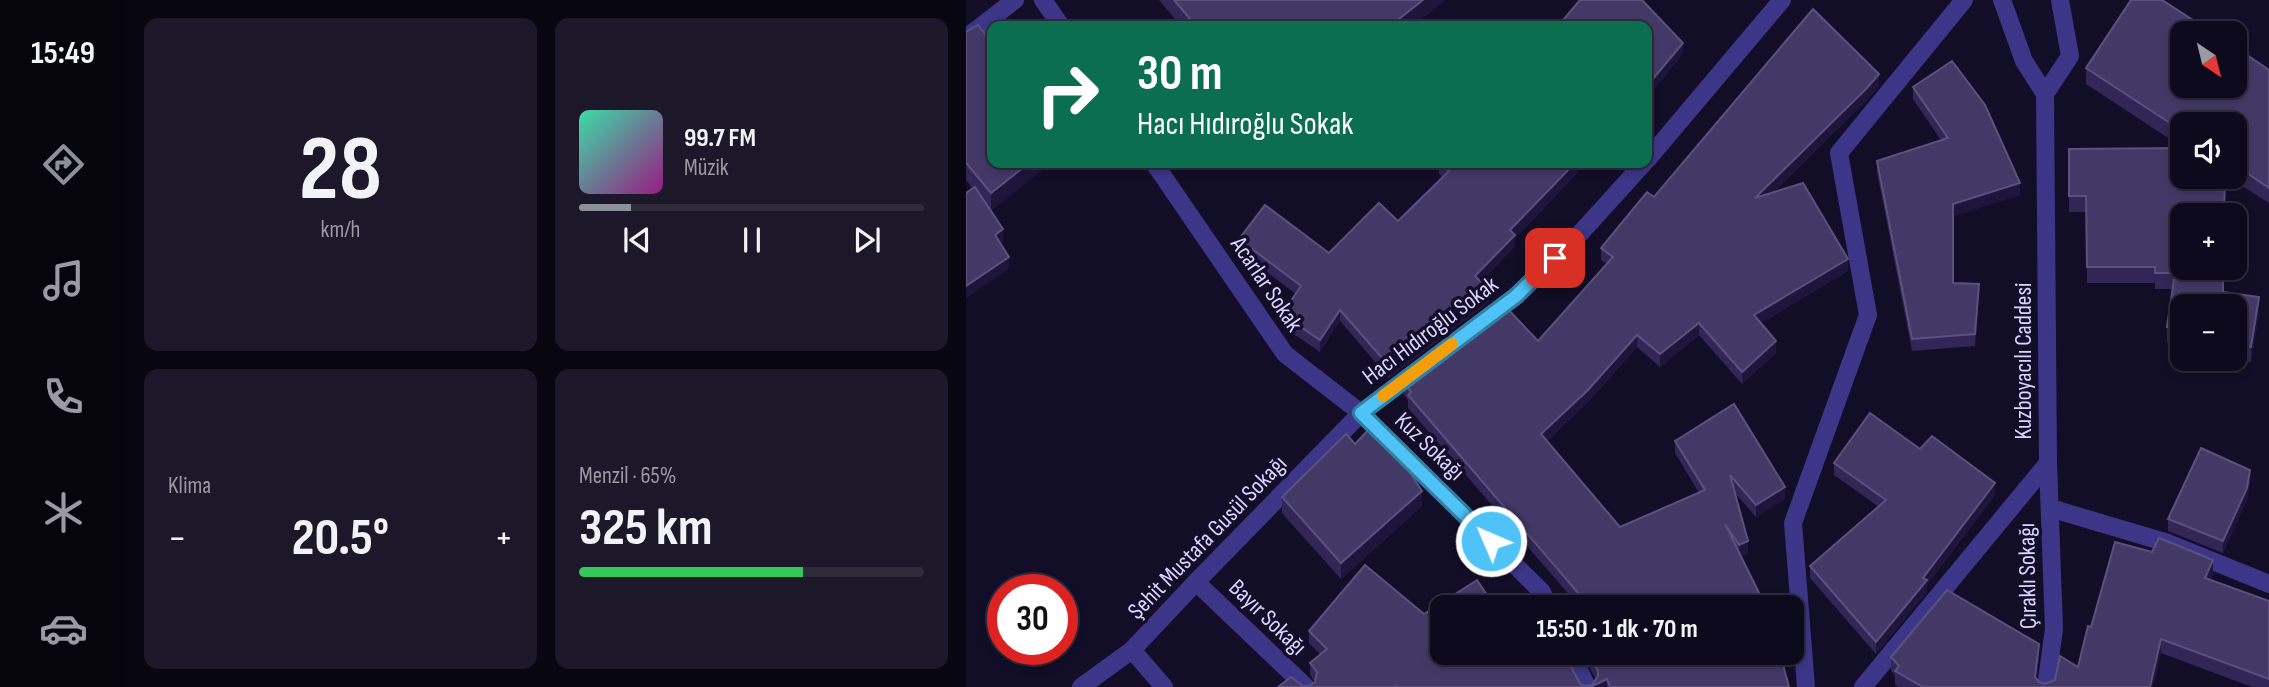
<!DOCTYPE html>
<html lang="tr">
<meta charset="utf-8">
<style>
:root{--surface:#0e0a1d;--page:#1c182a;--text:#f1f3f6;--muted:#9b9aa4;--line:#2e2b3b;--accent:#8c9099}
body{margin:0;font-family:"Sofia Sans Condensed",sans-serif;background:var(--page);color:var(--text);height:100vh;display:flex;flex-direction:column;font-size:26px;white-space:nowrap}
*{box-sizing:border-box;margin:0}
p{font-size:23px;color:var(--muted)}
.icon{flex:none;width:38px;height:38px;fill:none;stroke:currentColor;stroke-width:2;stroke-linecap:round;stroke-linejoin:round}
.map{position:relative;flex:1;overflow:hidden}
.details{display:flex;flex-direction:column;gap:18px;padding:18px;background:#080610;width:840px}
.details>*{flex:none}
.guide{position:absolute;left:21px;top:21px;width:665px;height:147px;border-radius:14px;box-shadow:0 4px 10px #0003,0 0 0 2px var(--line);background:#0b6e4f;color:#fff;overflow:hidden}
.needle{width:46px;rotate:145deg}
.controls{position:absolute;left:1204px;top:21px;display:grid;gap:14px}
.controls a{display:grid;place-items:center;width:77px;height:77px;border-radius:14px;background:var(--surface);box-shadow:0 4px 10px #0003,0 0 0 2px var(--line);font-size:35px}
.speed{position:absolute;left:21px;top:574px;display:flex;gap:14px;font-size:35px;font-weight:700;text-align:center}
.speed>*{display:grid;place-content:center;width:91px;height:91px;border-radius:50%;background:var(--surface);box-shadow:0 4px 10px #0003,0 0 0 2px var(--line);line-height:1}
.speed .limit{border:10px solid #d22;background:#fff;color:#111}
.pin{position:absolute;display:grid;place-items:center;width:60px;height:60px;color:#fff;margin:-30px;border-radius:14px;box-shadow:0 4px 10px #0006}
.me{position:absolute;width:77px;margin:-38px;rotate:315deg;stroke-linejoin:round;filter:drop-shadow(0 0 5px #0008)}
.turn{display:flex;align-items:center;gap:24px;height:147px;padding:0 35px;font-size:32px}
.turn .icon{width:91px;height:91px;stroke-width:2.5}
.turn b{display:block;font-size:49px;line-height:60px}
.big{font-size:52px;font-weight:700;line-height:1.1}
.details .widget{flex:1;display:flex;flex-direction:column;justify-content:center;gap:10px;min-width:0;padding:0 24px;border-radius:14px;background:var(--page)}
.details .dial{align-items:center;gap:0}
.dial b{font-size:91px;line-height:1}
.song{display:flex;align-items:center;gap:21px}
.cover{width:84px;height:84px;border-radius:10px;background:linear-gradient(135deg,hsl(160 70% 55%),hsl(310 70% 35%))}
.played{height:7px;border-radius:4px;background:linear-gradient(90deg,var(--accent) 15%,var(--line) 15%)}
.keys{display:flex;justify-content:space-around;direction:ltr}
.heat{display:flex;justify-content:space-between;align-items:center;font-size:38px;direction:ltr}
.charge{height:10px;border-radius:5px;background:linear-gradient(90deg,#34c759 65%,var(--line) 0)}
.details .tiles{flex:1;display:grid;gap:18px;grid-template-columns:repeat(2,1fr)}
.trip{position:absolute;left:464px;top:595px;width:374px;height:70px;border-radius:14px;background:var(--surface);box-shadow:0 4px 10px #0003,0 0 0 2px var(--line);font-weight:700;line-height:70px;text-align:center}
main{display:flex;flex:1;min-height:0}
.menu{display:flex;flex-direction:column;width:126px;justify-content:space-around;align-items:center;background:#06040c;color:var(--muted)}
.menu .icon{width:49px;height:49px}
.menu .current{color:var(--accent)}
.menu b{font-size:32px;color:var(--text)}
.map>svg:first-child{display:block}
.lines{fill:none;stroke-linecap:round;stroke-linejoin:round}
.minor{stroke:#3d3688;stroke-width:18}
.tertiary{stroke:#3d3688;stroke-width:18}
.wall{fill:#312655}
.shaded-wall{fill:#1d153b}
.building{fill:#433967;stroke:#5b517f;stroke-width:2}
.route-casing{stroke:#337fa1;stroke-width:18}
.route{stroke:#4fc3f7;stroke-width:12}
.slow{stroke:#f59e0b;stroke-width:12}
.labels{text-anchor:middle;stroke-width:7;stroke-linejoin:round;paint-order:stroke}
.street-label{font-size:24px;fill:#dad3ff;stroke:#130e27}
</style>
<main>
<nav class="menu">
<b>15:49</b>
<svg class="icon current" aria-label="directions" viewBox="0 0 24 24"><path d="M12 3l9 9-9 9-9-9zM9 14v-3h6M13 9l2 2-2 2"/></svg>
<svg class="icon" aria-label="music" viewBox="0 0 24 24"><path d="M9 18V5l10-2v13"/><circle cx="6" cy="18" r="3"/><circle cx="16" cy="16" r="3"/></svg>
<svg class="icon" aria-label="phone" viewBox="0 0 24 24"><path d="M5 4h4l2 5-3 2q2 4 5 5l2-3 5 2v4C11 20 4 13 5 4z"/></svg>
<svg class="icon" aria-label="climate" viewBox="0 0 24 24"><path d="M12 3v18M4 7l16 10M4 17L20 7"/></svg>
<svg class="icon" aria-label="car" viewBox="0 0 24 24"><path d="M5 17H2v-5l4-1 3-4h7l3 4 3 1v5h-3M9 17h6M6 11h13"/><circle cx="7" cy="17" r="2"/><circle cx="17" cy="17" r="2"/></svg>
</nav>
<section class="details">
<div class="tiles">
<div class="widget dial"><b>28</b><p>km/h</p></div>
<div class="widget">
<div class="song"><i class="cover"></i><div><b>99.7 FM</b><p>Müzik</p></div></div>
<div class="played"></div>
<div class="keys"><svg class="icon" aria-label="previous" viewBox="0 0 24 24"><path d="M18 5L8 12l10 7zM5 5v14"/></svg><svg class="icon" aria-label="pause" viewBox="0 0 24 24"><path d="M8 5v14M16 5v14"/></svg><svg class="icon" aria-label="next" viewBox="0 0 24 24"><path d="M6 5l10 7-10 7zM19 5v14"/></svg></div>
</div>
<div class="widget"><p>Klima</p>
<div class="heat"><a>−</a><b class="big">20.5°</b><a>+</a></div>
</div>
<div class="widget"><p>Menzil · 65%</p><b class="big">325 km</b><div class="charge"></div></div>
</div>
</section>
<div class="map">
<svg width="1303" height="687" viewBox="0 0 1303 687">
<rect width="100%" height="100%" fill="#130e27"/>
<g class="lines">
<g class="minor">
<path d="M77,0L95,26"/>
<path d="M0,38L49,0"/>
<path d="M681,160L816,0"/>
<path d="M188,163L319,354L395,413L576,592L583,607"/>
<path d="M1084,508L1202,543L1303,584"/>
<path d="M230,582L340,687"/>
<path d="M166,650L198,687"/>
<path d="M605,653L621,687"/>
<path d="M115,687L166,650L230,582L395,413L550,296L609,239L678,163"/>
<path d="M840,687L827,523L902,315L873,153L998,0"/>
<path d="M1080,687L1088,629L1082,463"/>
</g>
<g class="tertiary">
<path d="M1079,94L1104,56L1094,0"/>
<path d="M897,687L1082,463L1079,94L1058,61L1036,0"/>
</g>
</g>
<g class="wall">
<path d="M193,0H479L446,26H215Z"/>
<path d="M0,32L85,163L25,210L37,241L34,243L43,269L7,189L0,180Z"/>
<path d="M1120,68L1303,70V203L1262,177H1269V124H1216V147L1120,84Z"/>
<path d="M913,86L901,100L808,192L882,271L795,323L810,353L776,384L733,335L694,367L671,347L622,402L581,441L654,527L733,493L709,453V441L819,499L790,517L769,493L782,553L775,556L606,598L442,408V400L438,395V383L572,341L641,264L635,260V248L688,197Z"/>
<path d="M947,87L1054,195L987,216V283L1013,296L1009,346L946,351L911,172V161L975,140L947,99Z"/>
<path d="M1103,149L1257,292L1293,312L1285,362L1269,359V306H1216V346L1201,342V327L1207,289H1189V283H1121L1120,212H1103Z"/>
<path d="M473,163H621L549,238V246L515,282L523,302L423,378L374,321L354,352L316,326V314L330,294L273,251V239L363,253L432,221L477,177L473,174Z"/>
<path d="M389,444L456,506L375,579L316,513V497Z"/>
<path d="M954,449L1029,495L961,585V592L910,654L844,578V566L913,507L868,475V463Z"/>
<path d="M1284,482L1281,500L1257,553L1202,531V519Z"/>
<path d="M1247,574L1245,580L1303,601V687H1286L1195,653L1187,687H933L929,685V675L925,671V657L1073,658L1070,679L1073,682L1079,684L1112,667L1125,627Z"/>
<path d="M476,607L619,686L626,685L630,680L616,653H814L823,687H312L343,686L349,682L344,675V663L354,654L343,643V631L458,614Z"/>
</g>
<g class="shaded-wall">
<path d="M457,0H479L446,26H424Z"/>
<path d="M717,43V54L681,98V86Z"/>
<path d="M913,74V86L901,100L789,210V198Z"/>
<path d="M63,163H85L25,211V193Z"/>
<path d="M609,163H621L549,238V246L509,288V276L544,230Z"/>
<path d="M1054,183V195L987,216V204Z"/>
<path d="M37,229V241L29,247V235Z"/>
<path d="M43,257V269L0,298V286Z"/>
<path d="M882,259V271L788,327V315Z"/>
<path d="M1013,284V296L1009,346V334Z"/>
<path d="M523,290V302L423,378V366Z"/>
<path d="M1293,297V312L1285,362V347Z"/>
<path d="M374,310V321L354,352V340Z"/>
<path d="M733,323V335L694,367V354Z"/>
<path d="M671,335V347L622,402L575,446V434Z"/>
<path d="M810,341V353L776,384V372Z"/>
<path d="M1284,470V482L1281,500L1257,553V541Z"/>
<path d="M1029,483V495L961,585V592L910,654V642Z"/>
<path d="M819,487V499L790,517V505Z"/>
<path d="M456,491V506L375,579V563Z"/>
<path d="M782,541V553L773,557V545Z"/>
<path d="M1247,560V574L1239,591V578Z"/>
<path d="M1195,639V653L1187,687H1184Z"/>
<path d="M1073,644V658L1070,687L1069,677Z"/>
<path d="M641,679V687H625Z"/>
</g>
<g class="building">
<path d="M208,0H457L424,26H230Z"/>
<path d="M614,0H676L717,43L681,86V26H592Z"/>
<path d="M1165,0H1196L1247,33H1216V86H1269V47L1303,70V188L1269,165V124H1216V131L1120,68Z"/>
<path d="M847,9L913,74L901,88L789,198L837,183L882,259L788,315L810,341L776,372L733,323L694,354L671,335L622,390L575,434L654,527L739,490L709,441L768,404L819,487L790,505L764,475L782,541L773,545L759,524L800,607H590L613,594L442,395L445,392L438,383L539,306L572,341L647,257L635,248L681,192L688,197Z"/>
<path d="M12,25L26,43V163H63L25,193L0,163V32Z"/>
<path d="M986,61L1019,105L1054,183L987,204V283L1013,284L1009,334L946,339L911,161L982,138L947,87Z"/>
<path d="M1216,148V177H1259L1258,215H1216V268H1257V292L1293,297L1285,347L1269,343V306H1216V330L1201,327L1209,273H1189V267H1121L1120,196H1103V149Z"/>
<path d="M474,163H609L544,230L549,235L509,276L523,290L423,366L374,310L354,340L316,314L335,286L273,239L299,205L363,253L413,203L432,221L483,171Z"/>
<path d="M9,187L37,229L29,235L43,257L0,286V193Z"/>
<path d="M904,413L954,449L966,436L1029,483L957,578L961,580L910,642L844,566L920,500L868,463Z"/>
<path d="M407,425L425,443L456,491L375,563L316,497L380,434L389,444Z"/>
<path d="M1235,448L1284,470L1281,488L1257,541L1202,519Z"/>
<path d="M1193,538L1247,560L1239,578L1303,601V679L1195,639L1184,687H957L929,671L933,666L925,657L981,590L1073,644L1069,677L1073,682L1079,684L1089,680L1094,656L1112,667L1122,626L1125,627L1149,542L1186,552Z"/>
<path d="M399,565L458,614L511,580L529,607H476V653H598L614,684L619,686L626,685L632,676V671L622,653H814L823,687H644L641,679L625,687H432L430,686L429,687H312L325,677L337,686H343L349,682L351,672L344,663L361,649L343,631Z"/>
</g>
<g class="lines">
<defs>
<path id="route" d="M525,541L395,413L550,296L589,258"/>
</defs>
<use href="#route" class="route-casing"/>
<use href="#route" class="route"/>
<path class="slow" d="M417,396L486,344"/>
</g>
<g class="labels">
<g class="street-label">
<text transform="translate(301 284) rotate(56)" y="8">Acarlar Sokak</text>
<text transform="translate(464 330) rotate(-37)" y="8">Hacı Hıdıroğlu Sokak</text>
<text transform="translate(1057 361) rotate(-90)" y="8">Kuzboyacılı Caddesi</text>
<text transform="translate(464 446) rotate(44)" y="8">Kuz Sokağı</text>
<text transform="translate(241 537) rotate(-46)" y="8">Şehit Mustafa Gusül Sokağı</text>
<text transform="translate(1061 576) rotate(-91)" y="8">Çıraklı Sokağı</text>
<text transform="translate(302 617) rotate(44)" y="8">Bayır Sokağı</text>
</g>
</g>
</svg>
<div class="controls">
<a><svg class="needle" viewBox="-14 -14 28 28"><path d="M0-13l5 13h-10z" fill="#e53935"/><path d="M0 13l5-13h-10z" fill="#9b9aa4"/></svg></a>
<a><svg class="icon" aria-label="sound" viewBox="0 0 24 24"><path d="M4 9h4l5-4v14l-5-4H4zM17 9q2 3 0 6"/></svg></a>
<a>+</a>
<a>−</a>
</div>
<div class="speed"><div class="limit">30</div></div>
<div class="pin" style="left:589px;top:258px;background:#d93025"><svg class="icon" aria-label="arrive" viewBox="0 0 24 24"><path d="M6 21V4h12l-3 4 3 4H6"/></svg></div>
<svg class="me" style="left:525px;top:541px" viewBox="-20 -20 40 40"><circle r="17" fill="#4fc3f7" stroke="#fff" stroke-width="3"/><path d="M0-11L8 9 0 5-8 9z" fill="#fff"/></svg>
<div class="trip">15:50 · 1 dk · 70 m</div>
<div class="guide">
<div class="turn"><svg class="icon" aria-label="right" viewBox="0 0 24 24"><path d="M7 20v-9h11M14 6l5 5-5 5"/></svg><div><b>30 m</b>Hacı Hıdıroğlu Sokak</div></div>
</div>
</div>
</main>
